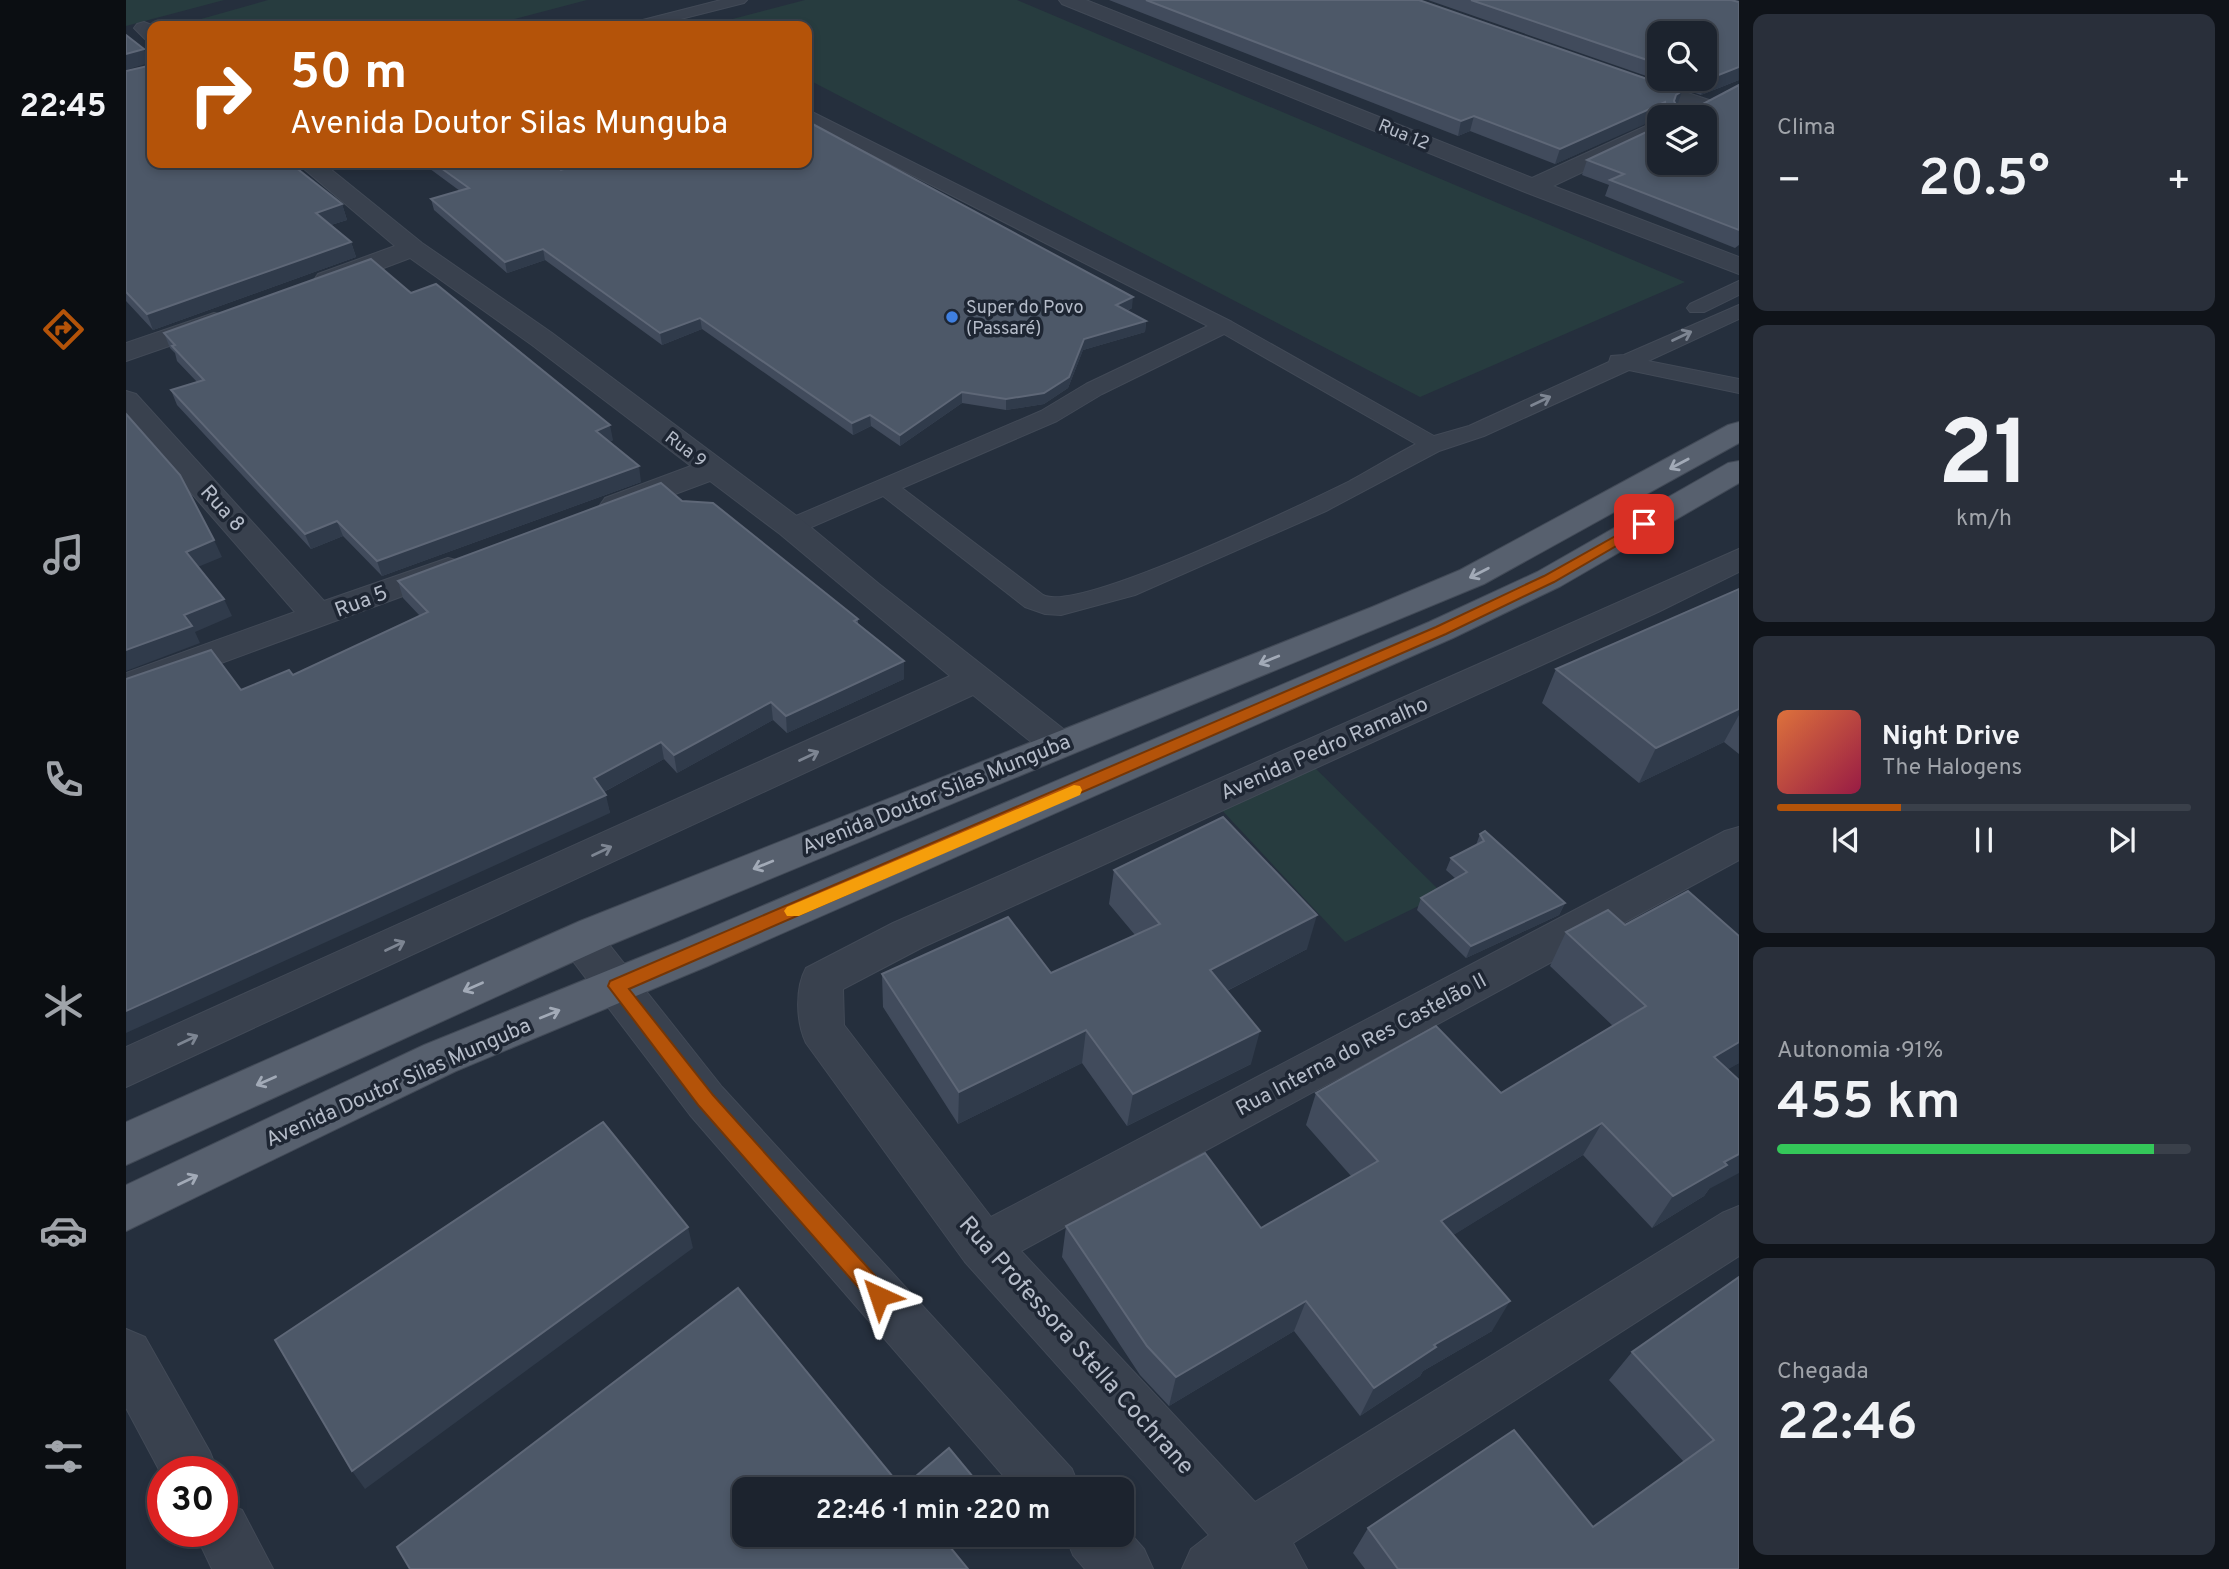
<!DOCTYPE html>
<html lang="pt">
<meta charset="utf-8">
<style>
:root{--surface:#1c232e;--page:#292f3a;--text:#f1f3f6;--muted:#a0a4aa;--line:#3a404a;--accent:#b45309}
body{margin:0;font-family:Overpass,sans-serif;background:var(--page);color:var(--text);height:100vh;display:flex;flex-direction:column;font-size:26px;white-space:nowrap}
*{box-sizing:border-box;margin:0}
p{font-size:23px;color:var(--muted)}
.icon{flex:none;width:38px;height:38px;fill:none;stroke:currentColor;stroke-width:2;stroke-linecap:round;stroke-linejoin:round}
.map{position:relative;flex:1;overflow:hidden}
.details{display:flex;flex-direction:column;gap:14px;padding:14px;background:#0f1319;width:490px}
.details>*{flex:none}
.top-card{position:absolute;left:21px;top:21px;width:665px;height:147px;border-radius:14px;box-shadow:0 4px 10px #0003,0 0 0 2px var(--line);background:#b45309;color:#fff;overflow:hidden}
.controls{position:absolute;left:1521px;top:21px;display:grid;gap:14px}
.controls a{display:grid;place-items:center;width:70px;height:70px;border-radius:14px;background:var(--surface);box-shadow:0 4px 10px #0003,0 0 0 2px var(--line);font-size:35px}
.speed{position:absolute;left:21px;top:1456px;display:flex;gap:14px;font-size:35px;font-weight:700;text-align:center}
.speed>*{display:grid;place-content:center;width:91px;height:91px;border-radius:50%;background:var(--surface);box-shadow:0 4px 10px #0003,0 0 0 2px var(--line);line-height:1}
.speed .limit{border:10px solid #d22;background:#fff;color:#111}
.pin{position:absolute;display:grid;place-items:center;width:60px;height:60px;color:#fff;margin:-30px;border-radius:14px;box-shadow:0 4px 10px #0006}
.me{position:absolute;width:77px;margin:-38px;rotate:318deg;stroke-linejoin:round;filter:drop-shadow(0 0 5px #0008)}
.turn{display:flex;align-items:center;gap:24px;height:147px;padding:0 28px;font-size:32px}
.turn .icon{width:91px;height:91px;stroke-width:2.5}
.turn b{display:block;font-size:49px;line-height:60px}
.big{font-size:52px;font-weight:600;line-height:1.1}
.details .card{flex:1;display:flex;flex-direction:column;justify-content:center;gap:10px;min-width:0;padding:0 24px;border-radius:14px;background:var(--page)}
.details .dial{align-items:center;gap:0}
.dial b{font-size:91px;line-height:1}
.song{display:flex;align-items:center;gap:21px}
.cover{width:84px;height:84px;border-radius:10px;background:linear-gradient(135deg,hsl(20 70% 55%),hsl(340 70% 35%))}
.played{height:7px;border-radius:4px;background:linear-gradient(90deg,var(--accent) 30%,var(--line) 30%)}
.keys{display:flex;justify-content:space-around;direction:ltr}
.heat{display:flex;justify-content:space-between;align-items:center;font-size:38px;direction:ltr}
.charge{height:10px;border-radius:5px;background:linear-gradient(90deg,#34c759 91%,var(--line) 0)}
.trip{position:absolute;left:606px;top:1477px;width:402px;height:70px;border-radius:14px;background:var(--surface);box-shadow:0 4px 10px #0003,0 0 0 2px var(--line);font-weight:600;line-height:70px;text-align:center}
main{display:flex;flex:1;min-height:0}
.tab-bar{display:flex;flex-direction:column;width:126px;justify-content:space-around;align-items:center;background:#0b0e12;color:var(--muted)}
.tab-bar .icon{width:49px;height:49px}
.tab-bar .on{color:var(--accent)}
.tab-bar b{font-size:32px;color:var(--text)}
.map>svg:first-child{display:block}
.green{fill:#273c3f}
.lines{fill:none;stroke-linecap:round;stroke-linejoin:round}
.lane-casing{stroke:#424a57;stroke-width:2}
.street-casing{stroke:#424a57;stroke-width:2}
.primary-casing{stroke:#424a57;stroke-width:2}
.lane{fill:#39414e;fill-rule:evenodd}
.street{fill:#39414e;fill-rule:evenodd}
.primary{fill:#57606e;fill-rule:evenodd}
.wall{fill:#414b5c;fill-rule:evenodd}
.shaded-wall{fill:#303b4b}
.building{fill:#4d5868;stroke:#5e6777;stroke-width:2}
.oneway{stroke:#7d8592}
.oneway2{stroke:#a2aab7}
.route{fill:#b45309;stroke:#753606;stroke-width:2}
.slow{fill:#f59e0b}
.shop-dot{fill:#3f7fe0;stroke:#1e2633;stroke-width:2.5}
.labels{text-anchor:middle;stroke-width:7;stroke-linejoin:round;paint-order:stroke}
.far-street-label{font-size:18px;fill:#b5bcc9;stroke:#1e2633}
.far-poi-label{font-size:18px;fill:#b5bcc9;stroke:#1e2633;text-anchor:start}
.street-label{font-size:21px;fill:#b5bcc9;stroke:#1e2633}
.near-street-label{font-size:24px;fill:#b5bcc9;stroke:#1e2633}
</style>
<main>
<nav class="tab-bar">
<b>22:45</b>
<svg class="icon on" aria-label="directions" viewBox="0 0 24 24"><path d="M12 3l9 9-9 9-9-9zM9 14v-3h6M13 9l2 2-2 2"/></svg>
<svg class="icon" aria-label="music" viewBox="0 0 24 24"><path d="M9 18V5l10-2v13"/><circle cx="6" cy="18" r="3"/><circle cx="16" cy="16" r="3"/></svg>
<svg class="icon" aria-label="phone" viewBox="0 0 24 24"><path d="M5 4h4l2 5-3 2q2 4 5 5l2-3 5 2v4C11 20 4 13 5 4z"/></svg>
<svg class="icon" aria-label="climate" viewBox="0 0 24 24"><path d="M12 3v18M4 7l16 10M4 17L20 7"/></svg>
<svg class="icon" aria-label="car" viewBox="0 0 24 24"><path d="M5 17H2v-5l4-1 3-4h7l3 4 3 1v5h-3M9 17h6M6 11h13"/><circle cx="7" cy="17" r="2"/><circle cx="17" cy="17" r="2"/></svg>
<svg class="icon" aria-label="filters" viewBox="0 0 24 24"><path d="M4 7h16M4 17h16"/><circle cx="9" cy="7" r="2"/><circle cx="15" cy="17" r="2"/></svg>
</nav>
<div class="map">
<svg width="1613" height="1569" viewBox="0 0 1613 1569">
<rect width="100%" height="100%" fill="#252f3d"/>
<g class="green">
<path d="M0,0H98L0,26Z"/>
<path d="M142,0H461L362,26H75L68,21Z"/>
<path d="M679,0H891L1559,282L1294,397L681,79V26H580Z"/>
<path d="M1186,765L1317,894L1219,942L1092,806Z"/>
</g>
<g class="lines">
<defs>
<g id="lane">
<path d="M595,0H621L618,3L527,26H502L505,23Z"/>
<path d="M688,113L1106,322L1308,436L1343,426L1483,362L1485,356L1498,355L1613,305V319L1522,361L1613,379V393L1503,370L1358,436L1313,451L1200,511L1009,595L935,615L919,614L899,607L757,496L674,532L665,535L656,532L653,527L656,522L915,411L960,384L1082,326L682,122V114ZM1098,334L1290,444C1267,456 1246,469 1224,481C1181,502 952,614 917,595L776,488L931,421L976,394Z"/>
<path d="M1613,281V295L1578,312H1564L1561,308L1564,304Z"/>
</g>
<g id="street">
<path d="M933,0H960L1406,178L1533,120V136L1427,186L1613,257V274L1399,192L936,4Z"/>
<path d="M18,22L28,26L26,41L19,39L8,28L11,24Z"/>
<path d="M1505,74L1586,101L1589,106L1586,111L1578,113L1497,85L1494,80L1497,75Z"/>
<path d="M171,163H197L296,243L426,333L676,520L753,584L945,735L951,744L945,753L932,757L919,753L847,695L0,1087V1047L824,676L654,534L584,481L501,512L490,515L479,512L474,505L479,498L565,466L406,345L284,258L210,286L201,288L192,286L188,280L192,274L269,246Z"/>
<path d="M88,313L98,315L102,321L98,327L0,361V343Z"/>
<path d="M0,391L10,394L198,601L322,558L334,561L339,568L334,575L0,698V673L169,612L0,418Z"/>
<path d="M1613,549V572L1532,612L797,947L717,989L718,1025L865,1217L1599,831L1613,827V860L895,1251L1129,1502L1596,1213L1613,1206V1256L1167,1543L1181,1569H1056L1065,1549L1083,1535L839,1262L680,1043C670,1022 669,988 680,968L767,923Z"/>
<path d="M455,923L470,928L596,1087L946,1469L954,1489H889L564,1115L440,952L434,940L440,928Z"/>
<path d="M0,1329L19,1337L84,1452L92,1472H37V1477L0,1408Z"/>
<path d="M96,1502L116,1510L147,1569H86L68,1531H96Z"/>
<path d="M996,1524L1018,1549L1027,1569H959L947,1555L939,1535H996Z"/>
</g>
<g id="primary">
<path d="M1613,422V443L1358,584L484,945L0,1165V1122L454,921L1246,607L1334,570L1602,425Z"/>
<path d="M1613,461V483L1435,586L1327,638L582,966L330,1071L0,1231V1185L298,1045L552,942L1303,622L1411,572L1602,463Z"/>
</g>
</defs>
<use href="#lane" class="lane-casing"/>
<use href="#street" class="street-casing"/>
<use href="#primary" class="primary-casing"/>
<use href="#lane" class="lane"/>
<use href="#street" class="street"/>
<use href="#primary" class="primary"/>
</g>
<g class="wall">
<path d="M983,0H1293L1552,105L1577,104L1613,85V245L1609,248L1479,196L1483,185L1456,175L1461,160L1578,117H1533L1429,164L1344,131L1332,136Z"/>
<path d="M1302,0H1605L1613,2V80L1575,95ZM1533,33L1578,79H1533Z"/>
<path d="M26,56L216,204L221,220L205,225L225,242L230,257L27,330L0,301V71L22,66V61Z"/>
<path d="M296,163H425L435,170L1006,308L1001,311L1020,321L1019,332L957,350L942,388L918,404L880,410L836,403L774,446L745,426L727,435L576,329L536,345L419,260L381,273L308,210L305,199L334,191Z"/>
<path d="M285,293L487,440L483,442L515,482L256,576L217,536L185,549L51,405L45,390L71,382L51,361L49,353L44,348L38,333Z"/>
<path d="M556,501L732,619V624L778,679L661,733L647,720L551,773L538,759L478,792L484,813L115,690L167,675L294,616L277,598L272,581Z"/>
<path d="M1613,589V754L1598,742L1513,783L1416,703L1430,669Z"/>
<path d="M1354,834L1439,903L1433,915L1340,958L1291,910L1295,898L1330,879L1320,870L1325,858L1350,845Z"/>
<path d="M988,870L1181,949L1101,991L1125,1064L1001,1126L956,1063L832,1124L757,1007L756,974L925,973L1009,935L983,904Z"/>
<path d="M1499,925L1613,936V1063L1601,1069L1583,1189L1578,1196L1526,1228L1457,1155L1327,1235L1366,1331L1297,1371L1294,1376L1234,1416L1168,1331L1043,1406L1014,1375L936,1257L940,1226L1135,1228L1225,1176L1180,1125L1190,1093H1375L1487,1026L1424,966L1440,932Z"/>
<path d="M1613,1277V1569H1239L1227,1553L1242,1528L1467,1527L1558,1462L1483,1380L1506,1352Z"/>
</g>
<g class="shaded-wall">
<path d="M18,49L23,63L0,70V54Z"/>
<path d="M1613,67V80L1575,95L1580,80Z"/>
<path d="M1556,91L1551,106L1545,110L1550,95Z"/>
<path d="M1539,102L1533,118L1429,164L1434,149Z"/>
<path d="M1348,116L1344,131L1332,136L1335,121Z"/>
<path d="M216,204L221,220L195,228L190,213Z"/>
<path d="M225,242L230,257L27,330L21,314Z"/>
<path d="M417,249L419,260L381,273L379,262Z"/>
<path d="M1007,297L1006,308L989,316L990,305Z"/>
<path d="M574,318L576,329L536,345L534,333Z"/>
<path d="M1020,321L1019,332L957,350L942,388L918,404L880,410V399L958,339Z"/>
<path d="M836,392V403L774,446V435Z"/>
<path d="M744,415L745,426L727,435L726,423Z"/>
<path d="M484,425L487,440L473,446L470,431Z"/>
<path d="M513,466L515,482L256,576L251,561Z"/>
<path d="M211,521L217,536L185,549L179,534Z"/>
<path d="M88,540L96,557L67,569L60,552Z"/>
<path d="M98,599L106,616L69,632L74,643L0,671V650L58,615Z"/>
<path d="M778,661V679L661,733L660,716Z"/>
<path d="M645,702L647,720L551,773L548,755Z"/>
<path d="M1613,709V715L1598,742L1513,783L1530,748Z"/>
<path d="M535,742L538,759L472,795L468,778Z"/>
<path d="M480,795L484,813L0,1033V1011Z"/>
<path d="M1439,903L1433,915L1340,958L1345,946Z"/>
<path d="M1191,915L1181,949L1077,1003L1084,970Z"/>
<path d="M960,1030L956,1063L832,1124L833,1092Z"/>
<path d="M1134,1031L1125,1064L1001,1126L1007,1094Z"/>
<path d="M1613,1042V1063L1567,1090L1588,1057Z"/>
<path d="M1476,1123L1457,1155L1300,1252L1315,1221Z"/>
<path d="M1613,1154V1173L1583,1189L1578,1196L1526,1228L1547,1196L1598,1162Z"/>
<path d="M562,1227L567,1248L239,1489L226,1471Z"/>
<path d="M1180,1301L1168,1331L1043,1406L1050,1377Z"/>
<path d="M1384,1301L1366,1331L1297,1371L1294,1376L1234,1416L1248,1388L1308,1345Z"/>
<path d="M816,1535H834L815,1553V1536Z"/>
</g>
<g class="building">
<path d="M1020,0H1293L1556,91L1550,95L1548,101L1550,105L1577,104L1613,85V230L1484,180L1498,174L1461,160L1533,126V163H1578V117H1539V102L1434,149L1348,116L1335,121Z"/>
<path d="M1345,0H1605L1613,2V67L1580,80L1575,79H1578V33H1533V64Z"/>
<path d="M0,35L18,49L0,54Z"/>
<path d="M24,54L26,56V163H164L216,204L190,213L225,242L21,314L0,292V71L22,66Z"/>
<path d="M681,121L1007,297L990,305L1020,321L958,339L943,377L918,393L880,399L836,392L774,435L744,415L726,423L574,318L534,333L417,249L379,262L305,199L343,188L308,163H425L435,170L456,163H681Z"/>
<path d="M245,259L285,293L310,284L484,425L470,431L513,466L251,561L211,521L179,534L45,390L78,380L46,346L49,345L38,333Z"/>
<path d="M0,414L54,475L88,540L60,552L98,599L58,615L66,626L0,650Z"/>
<path d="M535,483L556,501L587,503L732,619L728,621L778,661L660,716L645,702L548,755L535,742L468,778L480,795L0,1011V679L85,650L115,690L163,670L167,675L302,612L272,581Z"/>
<path d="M1613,589V709L1530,748L1430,669Z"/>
<path d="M1097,817L1191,915L1084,970L1134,1031L1007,1094L960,1030L833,1092L756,974L882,917L925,973L1034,924L988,870Z"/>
<path d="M1359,831L1439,903L1345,946L1295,898L1341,872L1325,858L1358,841L1354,834Z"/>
<path d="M1562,891L1613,936V1042L1588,1057L1613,1080V1154L1598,1162L1601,1165L1547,1196L1476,1123L1315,1221L1384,1301L1308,1345L1310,1347L1248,1388L1180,1301L1050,1377L1021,1346L940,1226L1079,1153L1135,1228L1252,1161L1190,1093L1310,1026L1375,1093L1520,1006L1440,932L1482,910L1499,925Z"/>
<path d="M477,1122L562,1227L226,1471L149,1340Z"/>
<path d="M1613,1277V1569H1272L1242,1528L1388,1430L1467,1527L1588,1440L1506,1352Z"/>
<path d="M612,1288L776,1488L823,1448L857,1489H618V1535H816L815,1536L842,1569H284L271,1547Z"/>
</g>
<defs><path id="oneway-shaft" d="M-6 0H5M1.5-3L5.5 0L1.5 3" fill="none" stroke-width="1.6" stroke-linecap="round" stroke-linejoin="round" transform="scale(1.75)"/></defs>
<g class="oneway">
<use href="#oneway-shaft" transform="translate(1556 336) rotate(-25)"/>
<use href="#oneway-shaft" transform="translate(1415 401) rotate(-25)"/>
<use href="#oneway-shaft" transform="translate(683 756) rotate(-25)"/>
<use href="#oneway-shaft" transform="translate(476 851) rotate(-25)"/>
<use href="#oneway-shaft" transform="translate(269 946) rotate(-25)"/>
<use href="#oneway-shaft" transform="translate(62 1040) rotate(-25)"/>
</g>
<g class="oneway2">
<use href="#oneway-shaft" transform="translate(1553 464) rotate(152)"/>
<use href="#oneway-shaft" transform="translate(1353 573) rotate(153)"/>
<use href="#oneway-shaft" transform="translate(1143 660) rotate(158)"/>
<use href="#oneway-shaft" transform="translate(637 865) rotate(158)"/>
<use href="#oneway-shaft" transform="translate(347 987) rotate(156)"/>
<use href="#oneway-shaft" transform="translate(424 1014) rotate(-22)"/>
<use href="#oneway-shaft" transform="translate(140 1081) rotate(156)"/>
<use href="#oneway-shaft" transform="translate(62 1180) rotate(-26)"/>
</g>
<path class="route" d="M1518,520L1523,522V527L1428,582L1320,634L503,989L587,1095L761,1289L764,1296L761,1303L753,1306L746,1303L573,1106L482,986L484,981L1310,627L1418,576Z"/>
<path class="slow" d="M948,785L954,786L956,790L954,795L673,916H661L658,911L661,907Z"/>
<circle class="shop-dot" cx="826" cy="317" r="7"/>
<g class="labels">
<g class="far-street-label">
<text transform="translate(1278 134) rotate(22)" y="6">Rua 12</text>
<text transform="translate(560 449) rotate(37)" y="6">Rua 9</text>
</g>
<g class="far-poi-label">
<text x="840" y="313">Super do Povo<tspan x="840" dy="21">(Passaré)</tspan></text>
</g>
<g class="street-label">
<text transform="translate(97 508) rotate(48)" y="7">Rua 8</text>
<text transform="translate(235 601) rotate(-21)" y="7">Rua 5</text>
<text transform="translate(1198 748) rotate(-24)" y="7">Avenida Pedro Ramalho</text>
<text transform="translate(810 794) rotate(-22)" y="7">Avenida Doutor Silas Munguba</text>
<text transform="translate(1235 1044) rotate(-28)" y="7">Rua Interna do Res Castelão II</text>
<text transform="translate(272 1082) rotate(-24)" y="7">Avenida Doutor Silas Munguba</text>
</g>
<g class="near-street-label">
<text transform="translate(951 1345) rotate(48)" y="8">Rua Professora Stella Cochrane</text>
</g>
</g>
</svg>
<div class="controls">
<a><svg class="icon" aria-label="search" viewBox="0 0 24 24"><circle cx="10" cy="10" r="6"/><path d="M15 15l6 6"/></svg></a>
<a><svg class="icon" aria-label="layers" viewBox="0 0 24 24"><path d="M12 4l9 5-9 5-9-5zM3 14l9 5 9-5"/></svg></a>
</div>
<div class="speed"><div class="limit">30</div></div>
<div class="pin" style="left:1518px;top:524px;background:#d93025"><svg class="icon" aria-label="arrive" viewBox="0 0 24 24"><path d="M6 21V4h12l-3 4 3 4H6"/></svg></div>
<svg class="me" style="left:753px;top:1296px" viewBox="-20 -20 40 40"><path d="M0-17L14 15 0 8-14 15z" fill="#b45309" stroke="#fff" stroke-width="4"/></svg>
<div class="trip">22:46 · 1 min · 220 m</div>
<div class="top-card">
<div class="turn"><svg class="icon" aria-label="right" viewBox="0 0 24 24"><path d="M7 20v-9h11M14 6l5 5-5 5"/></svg><div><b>50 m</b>Avenida Doutor Silas Munguba</div></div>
</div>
</div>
<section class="details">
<div class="card"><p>Clima</p>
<div class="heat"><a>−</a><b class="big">20.5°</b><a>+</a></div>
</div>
<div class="card dial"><b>21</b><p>km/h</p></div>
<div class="card">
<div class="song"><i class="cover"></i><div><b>Night Drive</b><p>The Halogens</p></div></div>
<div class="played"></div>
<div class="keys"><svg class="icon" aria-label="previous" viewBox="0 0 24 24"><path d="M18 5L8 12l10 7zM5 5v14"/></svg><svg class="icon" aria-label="pause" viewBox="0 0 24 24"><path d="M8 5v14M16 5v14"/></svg><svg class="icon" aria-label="next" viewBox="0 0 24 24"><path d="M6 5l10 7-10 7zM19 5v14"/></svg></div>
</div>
<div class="card"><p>Autonomia · 91%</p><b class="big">455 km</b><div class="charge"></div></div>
<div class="card"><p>Chegada</p><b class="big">22:46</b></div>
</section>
</main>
